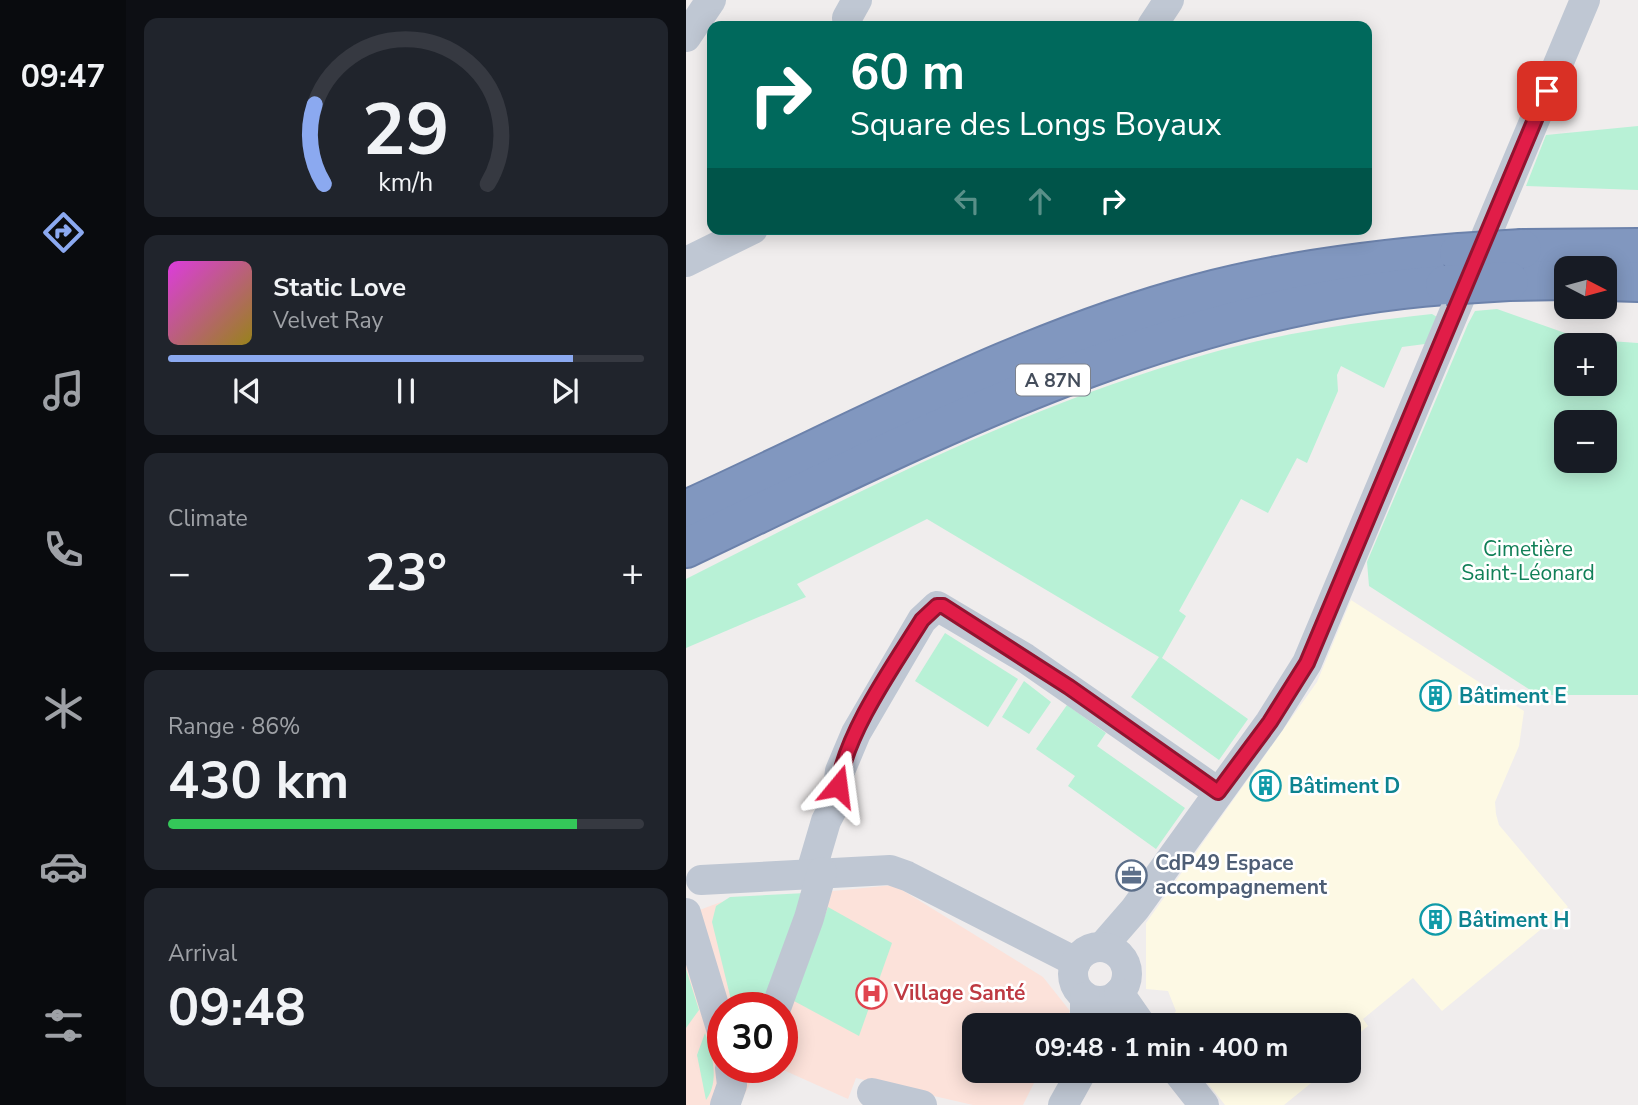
<!DOCTYPE html>
<meta charset="utf-8">
<style>
:root{--surface:#171b24;--page:#20242c;--text:#f1f3f6;--muted:#9ea1a6;--line:#363941;--accent:#8ba9f0}
body{margin:0;font-family:"Nunito Sans",sans-serif;background:var(--page);color:var(--text);height:100vh;display:flex;flex-direction:column;font-size:26px;white-space:nowrap}
*{box-sizing:border-box;margin:0}
p{font-size:23px;color:var(--muted)}
.icon{flex:none;width:38px;height:38px;fill:none;stroke:currentColor;stroke-width:2;stroke-linecap:round;stroke-linejoin:round}
.map{position:relative;flex:1;overflow:hidden}
.drawer{display:flex;flex-direction:column;gap:18px;padding:18px;background:#0d0f14;width:560px}
.drawer>*{flex:none}
.top-card{position:absolute;left:21px;top:21px;width:665px;height:214px;border-radius:14px;box-shadow:0 4px 18px #0003;background:#00695c;color:#fff;overflow:hidden}
.needle{width:46px;rotate:96deg}
.controls{position:absolute;left:868px;top:256px;display:grid;gap:14px}
.controls a{display:grid;place-items:center;width:63px;height:63px;border-radius:14px;background:var(--surface);box-shadow:0 4px 18px #0003;font-size:35px}
.speed{position:absolute;left:21px;top:992px;display:flex;gap:14px;font-size:35px;font-weight:700;text-align:center}
.speed>*{display:grid;place-content:center;width:91px;height:91px;border-radius:50%;background:var(--surface);box-shadow:0 4px 18px #0003;line-height:1}
.speed .limit{border:10px solid #d22;background:#fff;color:#111}
.pin{position:absolute;display:grid;place-items:center;width:60px;height:60px;color:#fff;margin:-30px;border-radius:14px;box-shadow:0 4px 10px #0006}
.me{position:absolute;width:77px;margin:-38px;rotate:16deg;stroke-linejoin:round;filter:drop-shadow(0 0 5px #0008)}
.turn{display:flex;align-items:center;gap:24px;height:147px;padding:0 28px;font-size:32px}
.turn .icon{width:91px;height:91px;stroke-width:2.5}
.turn b{display:block;font-size:49px;line-height:60px}
.lanes{display:flex;align-items:center;height:66px;padding:0 28px;background:#0003;justify-content:center;gap:35px;direction:ltr}
.lanes .off{opacity:.35}
.big{font-size:52px;font-weight:700;line-height:1.1}
.drawer .tile{flex:1;display:flex;flex-direction:column;justify-content:center;gap:10px;min-width:0;padding:0 24px;border-radius:14px;background:var(--page)}
.drawer .dial{align-items:center;gap:0}
.dial svg{height:182px;overflow:visible;fill:none;stroke:var(--line);stroke-width:7;stroke-linecap:round;text-anchor:middle}
.dial text{fill:var(--text);stroke:none}
.song{display:flex;align-items:center;gap:21px}
.cover{width:84px;height:84px;border-radius:10px;background:linear-gradient(135deg,hsl(300 70% 55%),hsl(50 70% 35%))}
.played{height:7px;border-radius:4px;background:linear-gradient(90deg,var(--accent) 85%,var(--line) 85%)}
.keys{display:flex;justify-content:space-around;direction:ltr}
.heat{display:flex;justify-content:space-between;align-items:center;font-size:38px;direction:ltr}
.charge{height:10px;border-radius:5px;background:linear-gradient(90deg,#34c759 86%,var(--line) 0)}
.trip{position:absolute;left:276px;top:1013px;width:399px;height:70px;border-radius:14px;background:var(--surface);box-shadow:0 4px 18px #0003;font-weight:700;line-height:70px;text-align:center}
main{display:flex;flex:1;min-height:0}
.tabs{display:flex;flex-direction:column;width:126px;justify-content:space-around;align-items:center;background:#090b0e;color:var(--muted)}
.tabs .icon{width:49px;height:49px}
.tabs .active{color:var(--accent)}
.tabs b{font-size:32px;color:var(--text)}
.map>svg:first-child{display:block}
.commercial{fill:#fdf9e4}
.medical{fill:#fce2da}
.green{fill:#b8f1d6;fill-rule:evenodd}
.lines{fill:none;stroke-linecap:round;stroke-linejoin:round}
.highway-casing{stroke:#6c82ab;stroke-width:42}
.minor{stroke:#bfc7d3;stroke-width:30}
.highway{stroke:#8197bf;stroke-width:38}
.highway-bridge-casing{stroke:#6c82ab;stroke-width:42;stroke-linecap:butt}
.highway-bridge{stroke:#8197bf;stroke-width:38}
.route-casing{stroke:#92132f;stroke-width:18}
.route{stroke:#e11d48;stroke-width:12}
.labels{text-anchor:middle;stroke-width:5;stroke-linejoin:round;paint-order:stroke}
.shield{fill:#fff;stroke:#7c828c;stroke-width:2}
.shield-label{font-size:19px;font-weight:bold;fill:#444d5b}
.park-label{font-size:21px;fill:#118058;stroke:#fff}
.culture-label{font-size:21px;font-weight:bold;fill:#0d838f;stroke:#fff;text-anchor:start}
.service-label{font-size:21px;font-weight:bold;fill:#4e5e75;stroke:#fff;text-anchor:start}
.health-label{font-size:21px;font-weight:bold;fill:#be3a42;stroke:#fff;text-anchor:start}
</style>
<main>
<nav class="tabs">
<b>09:47</b>
<svg class="icon active" aria-label="directions" viewBox="0 0 24 24"><path d="M12 3l9 9-9 9-9-9zM9 14v-3h6M13 9l2 2-2 2"/></svg>
<svg class="icon" aria-label="music" viewBox="0 0 24 24"><path d="M9 18V5l10-2v13"/><circle cx="6" cy="18" r="3"/><circle cx="16" cy="16" r="3"/></svg>
<svg class="icon" aria-label="phone" viewBox="0 0 24 24"><path d="M5 4h4l2 5-3 2q2 4 5 5l2-3 5 2v4C11 20 4 13 5 4z"/></svg>
<svg class="icon" aria-label="climate" viewBox="0 0 24 24"><path d="M12 3v18M4 7l16 10M4 17L20 7"/></svg>
<svg class="icon" aria-label="car" viewBox="0 0 24 24"><path d="M5 17H2v-5l4-1 3-4h7l3 4 3 1v5h-3M9 17h6M6 11h13"/><circle cx="7" cy="17" r="2"/><circle cx="17" cy="17" r="2"/></svg>
<svg class="icon" aria-label="filters" viewBox="0 0 24 24"><path d="M4 7h16M4 17h16"/><circle cx="9" cy="7" r="2"/><circle cx="15" cy="17" r="2"/></svg>
</nav>
<section class="drawer">
<div class="tile dial"><svg viewBox="0 0 100 80">
<path d="M14 69A42 42 0 1 1 86 69"/>
<path d="M14 69A42 42 0 0 1 10 34" stroke="#8ba9f0"/>
<text x="50" y="56" font-size="32" font-weight="700">29</text>
<text x="50" y="72" font-size="11">km/h</text>
</svg></div>
<div class="tile">
<div class="song"><i class="cover"></i><div><b>Static Love</b><p>Velvet Ray</p></div></div>
<div class="played"></div>
<div class="keys"><svg class="icon" aria-label="previous" viewBox="0 0 24 24"><path d="M18 5L8 12l10 7zM5 5v14"/></svg><svg class="icon" aria-label="pause" viewBox="0 0 24 24"><path d="M8 5v14M16 5v14"/></svg><svg class="icon" aria-label="next" viewBox="0 0 24 24"><path d="M6 5l10 7-10 7zM19 5v14"/></svg></div>
</div>
<div class="tile"><p>Climate</p>
<div class="heat"><a>−</a><b class="big">23°</b><a>+</a></div>
</div>
<div class="tile"><p>Range · 86%</p><b class="big">430 km</b><div class="charge"></div></div>
<div class="tile"><p>Arrival</p><b class="big">09:48</b></div>
</section>
<div class="map">
<svg width="952" height="1105" viewBox="0 0 952 1105">
<rect width="100%" height="100%" fill="#f0eded"/>
<g class="commercial">
<path d="M665,600L838,711L833,746L809,802L810,814L813,825L882,907L756,1011L727,978L677,1019L682,1026L663,1042V1026L479,1025L490,1011L482,991L460,989V923L631,682Z"/>
<path d="M512,1071H640L598,1105H539Z"/>
</g>
<path class="medical" d="M208,885L357,977L384,1011L376,1025L289,1026V1071H354L337,1105H287L170,1078L162,1099L93,1068H96V1008H37V1068H72L53,1105H0V915L35,902Z"/>
<g class="green">
<path d="M952,126V190L840,186L860,135Z"/>
<path d="M811,309L896,339L952,343V695H852L683,586L681,562L782,324L789,311ZM880,345H919V383H880ZM880,422H919V460H880Z"/>
<path d="M746,314L751,317L739,344L716,347L698,388L655,366L651,375L652,391L621,463L611,458L582,513L555,499L493,611L500,616L476,658L562,719L533,760L445,697L473,657L241,519L111,584L120,597L0,648V579C169,493 338,406 521,354C595,333 671,322 746,314Z"/>
<path d="M259,633L332,679L302,727L229,681Z"/>
<path d="M338,681L365,702L343,734L316,717Z"/>
<path d="M381,705L420,733L411,746L499,808L470,849L382,786L389,776L350,749Z"/>
<path d="M120,893L76,1008H47L26,922L30,906L44,897Z"/>
<path d="M142,907L206,943L173,1036L108,1001Z"/>
<path d="M0,969L13,1010L0,1028Z"/>
<path d="M19,1033C26,1054 34,1081 20,1100L11,1055Z"/>
</g>
<g class="lines">
<defs>
<g id="highway">
<path d="M836,249L952,248"/>
<path d="M823,281L880,280"/>
<path d="M919,281L952,282"/>
<path d="M0,510C168,434 332,342 512,294C597,271 685,260 773,253"/>
<path d="M0,548C243,433 485,305 759,285"/>
</g>
</defs>
<use href="#highway" class="highway-casing"/>
<g class="minor">
<path d="M161,18L171,0"/>
<path d="M466,26L483,0"/>
<path d="M0,37L25,0"/>
<path d="M0,262L67,229"/>
<path d="M125,872L140,821L150,802L154,771L170,733L236,620L251,606L339,658L532,792"/>
<path d="M15,880L204,870L221,876L390,962"/>
<path d="M0,913L37,1035"/>
<path d="M416,947L449,909L584,722L621,663L899,0"/>
<circle cx="414" cy="974" r="27"/>
<path d="M433,993L456,1026"/>
<path d="M90,1008L123,918L136,872"/>
<path d="M399,1026V997"/>
<path d="M491,1071L518,1105"/>
<path d="M186,1093L236,1105"/>
<path d="M39,1105L46,1085L44,1068"/>
<path d="M377,1105L396,1071"/>
</g>
<use href="#highway" class="highway"/>
<defs>
<g id="highway-bridge">
<path d="M773,253L836,249"/>
<path d="M759,285L823,281"/>
</g>
</defs>
<use href="#highway-bridge" class="highway-bridge-casing"/>
<use href="#highway-bridge" class="highway-bridge"/>
</g>
<g class="lines">
<defs>
<path id="route" d="M152,786C161,731 206,668 236,620L251,606H257L383,687L532,792L584,722L621,663L861,91"/>
</defs>
<use href="#route" class="route-casing"/>
<use href="#route" class="route"/>
</g>
<defs>
<symbol id="building-ring" viewBox="-11 -11 22 22"><circle r="9.5" fill="#fff" stroke="#0f9aa8" stroke-width="1.5"/><path d="M-4-6H4V6H1V3H-1V6H-4ZM-2.5-4.3h1.7v1.8h-1.7ZM.8-4.3h1.7v1.8H.8ZM-2.5-1h1.7V.8h-1.7ZM.8-1h1.7V.8H.8Z" fill="#0f9aa8"/></symbol>
<symbol id="office-ring" viewBox="-11 -11 22 22"><circle r="9.5" fill="#fff" stroke="#5c6f8a" stroke-width="1.5"/><path d="M-6-3h4V-5.5h4V-3h4V5H-6ZM-1-4.5V-3h2v-1.5ZM-6 0V1H6V0Z" fill="#5c6f8a"/></symbol>
<symbol id="hospital-ring" viewBox="-11 -11 22 22"><circle r="9.5" fill="#fff" stroke="#e0444e" stroke-width="1.5"/><path d="M-5-5h3v3.5h4V-5h3V5h-3V1.5h-4V5h-3Z" fill="#e0444e"/></symbol>
</defs>
<g fill-rule="evenodd">
<use href="#building-ring" x="732" y="678" width="35" height="35"/>
<use href="#building-ring" x="562" y="768" width="35" height="35"/>
<use href="#office-ring" x="428" y="858" width="35" height="35"/>
<use href="#building-ring" x="732" y="902" width="35" height="35"/>
<use href="#hospital-ring" x="168" y="976" width="35" height="35"/>
</g>
<g class="labels">
<rect class="shield" x="330" y="364.5" width="74" height="31" rx="5"/>
<g class="shield-label">
<text x="367" y="387">A 87N</text>
</g>
<g class="park-label">
<text x="842" y="556">Cimetière<tspan x="842" dy="24">Saint-Léonard</tspan></text>
</g>
<g class="culture-label">
<text x="773" y="703">Bâtiment E</text>
<text x="603" y="793">Bâtiment D</text>
<text x="772" y="927">Bâtiment H</text>
</g>
<g class="service-label">
<text x="469" y="870">CdP49 Espace<tspan x="469" dy="24">accompagnement</tspan></text>
</g>
<g class="health-label">
<text x="208" y="1000">Village Santé</text>
</g>
</g>
</svg>
<div class="controls">
<a><svg class="needle" viewBox="-14 -14 28 28"><path d="M0-13l5 13h-10z" fill="#e53935"/><path d="M0 13l5-13h-10z" fill="#9ea1a6"/></svg></a>
<a>+</a>
<a>−</a>
</div>
<div class="speed"><div class="limit">30</div></div>
<div class="pin" style="left:861px;top:91px;background:#d93025"><svg class="icon" aria-label="arrive" viewBox="0 0 24 24"><path d="M6 21V4h12l-3 4 3 4H6"/></svg></div>
<svg class="me" style="left:152px;top:786px" viewBox="-20 -20 40 40"><path d="M0-17L14 15 0 8-14 15z" fill="#e11d48" stroke="#fff" stroke-width="4"/></svg>
<div class="trip">09:48 · 1 min · 400 m</div>
<div class="top-card">
<div class="turn"><svg class="icon" aria-label="right" viewBox="0 0 24 24"><path d="M7 20v-9h11M14 6l5 5-5 5"/></svg><div><b>60 m</b>Square des Longs Boyaux</div></div>
<div class="lanes"><svg class="icon off" aria-label="left" viewBox="0 0 24 24"><path d="M17 20v-9H6M10 6l-5 5 5 5"/></svg><svg class="icon off" aria-label="ahead" viewBox="0 0 24 24"><path d="M12 20V5M6 11l6-6 6 6"/></svg><svg class="icon" aria-label="right" viewBox="0 0 24 24"><path d="M7 20v-9h11M14 6l5 5-5 5"/></svg></div>
</div>
</div>
</main>
